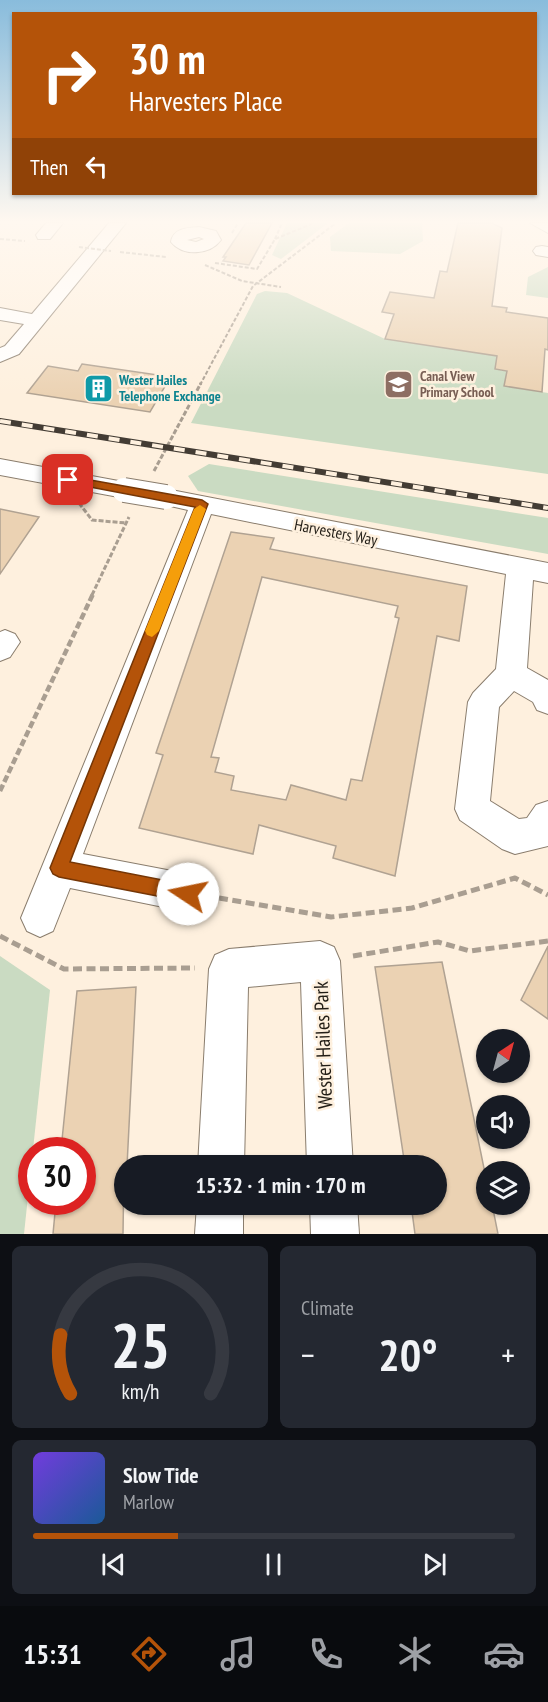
<!DOCTYPE html>
<meta charset="utf-8">
<style>
:root{--surface:#171b24;--page:#242831;--text:#f1f3f6;--muted:#9ea1a6;--line:#363941;--accent:#b45309}
body{margin:0;font-family:"PT Sans Narrow",sans-serif;background:var(--page);color:var(--text);height:100vh;display:flex;flex-direction:column;font-size:22px;white-space:nowrap}
*{box-sizing:border-box;margin:0}
p{font-size:20px;color:var(--muted)}
.icon{flex:none;width:33px;height:33px;fill:none;stroke:currentColor;stroke-width:2;stroke-linecap:round;stroke-linejoin:round}
.map{position:relative;height:1234px;overflow:hidden}
.side{display:flex;flex-direction:column;gap:12px;padding:12px;background:#0d0f14;flex:1}
.side>*{flex:none}
.guide{position:absolute;left:12px;top:12px;width:525px;height:183px;border-radius:0px;box-shadow:0 2px 4px #0004;background:#b45309;color:#fff;overflow:hidden}
.needle{width:39px;rotate:36deg}
.fabs{position:absolute;left:476px;top:1029px;display:grid;gap:12px}
.fabs a{display:grid;place-items:center;width:54px;height:54px;border-radius:50%;background:var(--surface);box-shadow:0 2px 4px #0004;font-size:30px}
.speed{position:absolute;left:18px;top:1137px;display:flex;gap:12px;font-size:30px;font-weight:700;text-align:center}
.speed>*{display:grid;place-content:center;width:78px;height:78px;border-radius:50%;background:var(--surface);box-shadow:0 2px 4px #0004;line-height:1}
.speed .limit{border:9px solid #d22;background:#fff;color:#111}
.pin{position:absolute;display:grid;place-items:center;width:51px;height:51px;color:#fff;margin:-26px;border-radius:12px;box-shadow:0 3px 9px #0006}
.me{position:absolute;width:66px;margin:-33px;rotate:281deg;stroke-linejoin:round;filter:drop-shadow(0 0 4px #0008)}
.turn{display:flex;align-items:center;gap:21px;height:126px;padding:0 18px;font-size:27px}
.turn .icon{width:78px;height:78px;stroke-width:2.5}
.turn b{display:block;font-size:42px;line-height:51px}
.then{display:flex;align-items:center;height:57px;padding:0 18px;background:#0003;gap:12px;font-size:22px}
.big{font-size:45px;font-weight:600;line-height:1.1}
.side .card{flex:1;display:flex;flex-direction:column;justify-content:center;gap:9px;min-width:0;padding:0 21px;border-radius:9px;background:var(--page)}
.side .dial{align-items:center;gap:0}
.dial svg{height:156px;overflow:visible;fill:none;stroke:var(--line);stroke-width:7;stroke-linecap:round;text-anchor:middle}
.dial text{fill:var(--text);stroke:none}
.song{display:flex;align-items:center;gap:18px}
.cover{width:72px;height:72px;border-radius:9px;background:linear-gradient(135deg,hsl(260 70% 55%),hsl(210 70% 35%))}
.played{height:6px;border-radius:3px;background:linear-gradient(90deg,var(--accent) 30%,var(--line) 30%)}
.keys{display:flex;justify-content:space-around;direction:ltr}
.heat{display:flex;justify-content:space-between;align-items:center;font-size:33px;direction:ltr}
.side .tiles{flex:1;display:grid;gap:12px;grid-template-columns:1fr 1fr}
.card:last-child{grid-column:span 2}
.trip{position:absolute;left:114px;top:1155px;width:333px;height:60px;border-radius:30px;background:var(--surface);box-shadow:0 2px 4px #0004;font-weight:600;line-height:60px;text-align:center}
.tabs{display:flex;height:96px;justify-content:space-around;align-items:center;background:#090b0e;color:var(--muted)}
.tabs .icon{width:42px;height:42px}
.tabs .current{color:var(--accent)}
.tabs b{font-size:27px;color:var(--text)}
.map>svg:first-child{display:block}
.green{fill:#cadbc2}
.building{fill:#ebd2b3;stroke:#b0a292;stroke-width:1.5;fill-rule:evenodd}
.lines{fill:none;stroke-linecap:round;stroke-linejoin:round}
.minor-casing{stroke:#8a7d6d;stroke-width:2}
.path-far3{stroke:#a99e91;stroke-width:2;stroke-dasharray:4 2;stroke-linecap:butt}
.path-far2{stroke:#a99e91;stroke-width:3;stroke-dasharray:5 2;stroke-linecap:butt}
.path-far1{stroke:#a99e91;stroke-width:4.5;stroke-dasharray:7 3;stroke-linecap:butt}
.path{stroke:#a99e91;stroke-width:5;stroke-dasharray:9 4.5;stroke-linecap:butt}
.minor{fill:#fff;fill-rule:evenodd}
.rail-casing{stroke:#433c34;stroke-width:6}
.rail{stroke:#fef0de;stroke-width:4;stroke-dasharray:11;stroke-linecap:butt}
.minor-bridge-casing{stroke:#8a7d6d;stroke-width:26;stroke-linecap:butt}
.path-bridge{stroke:#a99e91;stroke-width:2;stroke-dasharray:4 2;stroke-linecap:butt}
.minor-bridge{stroke:#fff;stroke-width:24}
.route{fill:#b45309;stroke:#753606;stroke-width:1.5}
.slow{fill:#f59e0b}
.labels{text-anchor:middle;stroke-width:5;stroke-linejoin:round;paint-order:stroke}
.far-education-label{font-size:14px;font-weight:bold;fill:#785e54;stroke:#fef0de;text-anchor:start}
.far-culture-label{font-size:14px;font-weight:bold;fill:#0d838f;stroke:#fef0de;text-anchor:start}
.street-label{font-size:16px;fill:#221d16;stroke:#fef0de}
.near-street-label{font-size:20px;fill:#221d16;stroke:#fef0de}
</style>
<div class="map">
<svg width="548" height="1234" viewBox="0 0 548 1234">
<rect width="100%" height="100%" fill="#fef0de"/>
<g class="green">
<path d="M287,223H328L281,259L272,255Z"/>
<path d="M349,223H422L423,241L400,254L331,251L330,237Z"/>
<path d="M548,267V298L526,295L528,277Z"/>
<path d="M265,291L287,293L385,339L497,356L495,369L507,371L505,386L548,393V474L191,423L257,294Z"/>
<path d="M209,464L548,518V554L198,491L188,476Z"/>
<path d="M0,956L50,990L24,1234H0Z"/>
</g>
<g class="building">
<path d="M246,223H272L249,265L223,261L226,257H223Z"/>
<path d="M458,223H492L502,228L492,306L507,308L506,312L548,318V350L545,349L542,392L504,386L507,371L495,369L497,356L385,339L394,314L382,312L390,292L434,298L440,271L447,272Z"/>
<path d="M82,364L158,375L154,382L167,383L150,412L27,393L48,366L78,371Z"/>
<path d="M0,509L39,517L0,574Z"/>
<path d="M231,532L274,538L270,549L467,586L459,641L437,636L395,876L333,858L336,846L259,825L253,854L139,828L163,755L156,753ZM262,577L398,606L395,617L399,618L362,781L351,779L346,800L291,785L286,800L231,790L234,776L215,772L219,758L211,757Z"/>
<path d="M548,946V1019L521,1000Z"/>
<path d="M442,962L486,1178V1204H492L498,1234H415L411,1204H436V1166H405L375,967Z"/>
<path d="M136,987L127,1166H124L123,1234H53L56,1202H82V1150H61L77,991Z"/>
</g>
<g class="lines">
<defs>
<g id="minor">
<path d="M46,223H63L50,239H38L36,235Z"/>
<path d="M109,223H126L19,354L0,362V348L5,346L24,324L0,320V308L32,314Z"/>
<path d="M530,223H548V233Z"/>
<path d="M199,227L216,231L221,240C210,255 183,257 171,242C173,228 187,228 199,227ZM199,237L204,239L196,242L187,240Z"/>
<path d="M542,246L548,247V257L536,255L533,251L536,247Z"/>
<path d="M0,459L124,482L133,484L136,490L133,496L124,498L0,475Z"/>
<path d="M166,489L548,563V583L533,580L527,668L548,680V714L537,710L533,702L514,691L499,707L490,801L519,819L527,818L536,805L548,801V846L515,854L502,849L460,820L455,809L468,702L473,693L496,669L506,574L211,514L83,854L188,874L201,880L207,893L201,906L188,912L70,888L53,931L40,937L27,931L21,918L188,510L157,503L154,497L157,491Z"/>
<path d="M5,630L15,634L20,642L10,657L0,661V632Z"/>
<path d="M320,941L334,947L340,961L353,1166H307L301,982L248,987L244,1166H198L209,969L215,955L229,949Z"/>
<path d="M197,1204H243V1234H195Z"/>
<path d="M310,1204H357L359,1234H311Z"/>
</g>
</defs>
<use href="#minor" class="minor-casing"/>
<g class="path-far3">
<path d="M232,233L238,223"/>
<path d="M0,239L25,241"/>
<path d="M275,239L282,223"/>
<path d="M120,252L166,257"/>
<path d="M215,263L257,269L275,239L314,223"/>
<path d="M205,265L242,281L281,287"/>
<path d="M200,385L253,286L336,223"/>
</g>
<g class="path-far2">
<path d="M154,471L201,383"/>
<path d="M79,503L92,520L126,523"/>
<path d="M92,595L129,517"/>
</g>
<path class="path-far1" d="M0,791L93,594"/>
<g class="path">
<path d="M219,898L331,917L412,908L515,878L548,895"/>
<path d="M0,936L64,969L195,968"/>
<path d="M353,956L438,942L470,951L548,941"/>
</g>
<use href="#minor" class="minor"/>
<defs>
<path id="rail" d="M0,421L548,508"/>
</defs>
<use href="#rail" class="rail-casing"/>
<use href="#rail" class="rail"/>
<defs>
<path id="minor-bridge" d="M124,490L166,497"/>
</defs>
<use href="#minor-bridge" class="minor-bridge-casing"/>
<path class="path-bridge" d="M79,247L111,251"/>
<use href="#minor-bridge" class="minor-bridge"/>
</g>
<linearGradient id="sky" x2="0" y2="1"><stop stop-color="#89bcdc"/><stop offset="0.56" stop-color="#fff8f0"/><stop offset="1" stop-color="#fff8f0" stop-opacity="0"/></linearGradient>
<rect width="548" height="396" fill="url(#sky)"/>
<path class="route" d="M68,476L202,500L208,504L70,862L188,885L195,887L197,894L195,900L188,902L59,877L53,874L50,868L195,507L64,482L62,480Z"/>
<path class="slow" d="M200,505L206,509L159,631L152,637L147,635L145,631L194,509Z"/>
<defs>
<symbol id="school-square" viewBox="-11 -11 22 22"><rect x="-9" y="-9" width="18" height="18" rx="4" fill="#8d6e63" stroke="#fef0de"/><path d="M0-5L7-2L0 1L-7-2ZM-4 1L0 2.5L4 1V4Q0 6-4 4Z" fill="#fff"/></symbol>
<symbol id="building-square" viewBox="-11 -11 22 22"><rect x="-9" y="-9" width="18" height="18" rx="4" fill="#0f9aa8" stroke="#fef0de"/><path d="M-4-6H4V6H1V3H-1V6H-4ZM-2.5-4.3h1.7v1.8h-1.7ZM.8-4.3h1.7v1.8H.8ZM-2.5-1h1.7V.8h-1.7ZM.8-1h1.7V.8H.8Z" fill="#fff"/></symbol>
</defs>
<g fill-rule="evenodd">
<use href="#school-square" x="382" y="368" width="33" height="33"/>
<use href="#building-square" x="82" y="372" width="33" height="33"/>
</g>
<g class="labels">
<g class="far-education-label">
<text x="420" y="381">Canal View<tspan x="420" dy="16">Primary School</tspan></text>
</g>
<g class="far-culture-label">
<text x="119" y="385">Wester Hailes<tspan x="119" dy="16">Telephone Exchange</tspan></text>
</g>
<g class="street-label">
<text transform="translate(336 532) rotate(11)" y="6">Harvesters Way</text>
</g>
<g class="near-street-label">
<text transform="translate(323 1045) rotate(-92)" y="7">Wester Hailes Park</text>
</g>
</g>
</svg>
<div class="fabs">
<a><svg class="needle" viewBox="-14 -14 28 28"><path d="M0-13l5 13h-10z" fill="#e53935"/><path d="M0 13l5-13h-10z" fill="#9ea1a6"/></svg></a>
<a><svg class="icon" aria-label="sound" viewBox="0 0 24 24"><path d="M4 9h4l5-4v14l-5-4H4zM17 9q2 3 0 6"/></svg></a>
<a><svg class="icon" aria-label="layers" viewBox="0 0 24 24"><path d="M12 4l9 5-9 5-9-5zM3 14l9 5 9-5"/></svg></a>
</div>
<div class="speed"><div class="limit">30</div></div>
<div class="pin" style="left:68px;top:480px;background:#d93025"><svg class="icon" aria-label="arrive" viewBox="0 0 24 24"><path d="M6 21V4h12l-3 4 3 4H6"/></svg></div>
<svg class="me" style="left:188px;top:894px" viewBox="-20 -20 40 40"><circle r="19" fill="#fff"/><path d="M0-13L10 11 0 6-10 11z" fill="#b45309"/></svg>
<div class="trip">15:32 · 1 min · 170 m</div>
<div class="guide">
<div class="turn"><svg class="icon" aria-label="right" viewBox="0 0 24 24"><path d="M7 20v-9h11M14 6l5 5-5 5"/></svg><div><b>30 m</b>Harvesters Place</div></div>
<div class="then">Then<svg class="icon" aria-label="left" viewBox="0 0 24 24"><path d="M17 20v-9H6M10 6l-5 5 5 5"/></svg></div>
</div>
</div>
<section class="side">
<div class="tiles">
<div class="card dial"><svg viewBox="0 0 100 80">
<path d="M14 69A42 42 0 1 1 86 69"/>
<path d="M14 69A42 42 0 0 1 9 39" stroke="#b45309"/>
<text x="50" y="56" font-size="32" font-weight="700">25</text>
<text x="50" y="72" font-size="11">km/h</text>
</svg></div>
<div class="card"><p>Climate</p>
<div class="heat"><a>−</a><b class="big">20°</b><a>+</a></div>
</div>
<div class="card">
<div class="song"><i class="cover"></i><div><b>Slow Tide</b><p>Marlow</p></div></div>
<div class="played"></div>
<div class="keys"><svg class="icon" aria-label="previous" viewBox="0 0 24 24"><path d="M18 5L8 12l10 7zM5 5v14"/></svg><svg class="icon" aria-label="pause" viewBox="0 0 24 24"><path d="M8 5v14M16 5v14"/></svg><svg class="icon" aria-label="next" viewBox="0 0 24 24"><path d="M6 5l10 7-10 7zM19 5v14"/></svg></div>
</div>
</div>
</section>
<nav class="tabs">
<b>15:31</b>
<svg class="icon current" aria-label="directions" viewBox="0 0 24 24"><path d="M12 3l9 9-9 9-9-9zM9 14v-3h6M13 9l2 2-2 2"/></svg>
<svg class="icon" aria-label="music" viewBox="0 0 24 24"><path d="M9 18V5l10-2v13"/><circle cx="6" cy="18" r="3"/><circle cx="16" cy="16" r="3"/></svg>
<svg class="icon" aria-label="phone" viewBox="0 0 24 24"><path d="M5 4h4l2 5-3 2q2 4 5 5l2-3 5 2v4C11 20 4 13 5 4z"/></svg>
<svg class="icon" aria-label="climate" viewBox="0 0 24 24"><path d="M12 3v18M4 7l16 10M4 17L20 7"/></svg>
<svg class="icon" aria-label="car" viewBox="0 0 24 24"><path d="M5 17H2v-5l4-1 3-4h7l3 4 3 1v5h-3M9 17h6M6 11h13"/><circle cx="7" cy="17" r="2"/><circle cx="17" cy="17" r="2"/></svg>
</nav>
